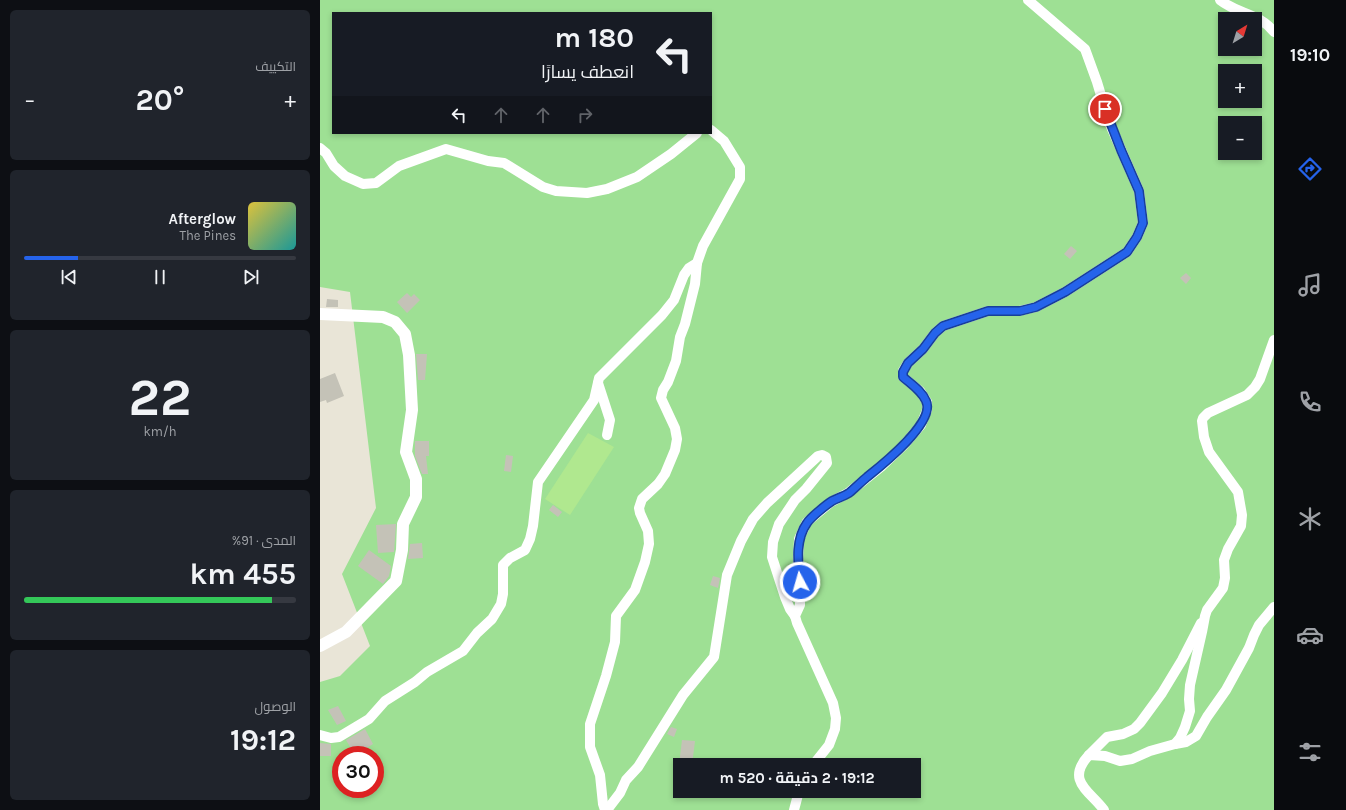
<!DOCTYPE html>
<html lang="ar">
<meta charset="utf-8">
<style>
:root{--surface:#171b24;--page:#20242c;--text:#f1f3f6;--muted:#9ea1a6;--line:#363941;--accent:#2563eb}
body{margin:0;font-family:Karla,Cairo,sans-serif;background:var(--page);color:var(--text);direction:rtl;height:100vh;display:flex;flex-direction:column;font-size:15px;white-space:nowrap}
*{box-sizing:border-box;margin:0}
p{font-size:13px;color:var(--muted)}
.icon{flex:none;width:22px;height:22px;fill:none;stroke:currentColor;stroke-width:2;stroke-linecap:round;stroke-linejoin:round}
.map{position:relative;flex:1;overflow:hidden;direction:ltr}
.sheet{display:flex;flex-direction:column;gap:10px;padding:10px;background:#0d0f14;width:320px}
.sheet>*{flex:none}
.hud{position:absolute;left:12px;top:12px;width:380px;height:122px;border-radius:0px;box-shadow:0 2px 6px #0003;direction:rtl;background:#171b24;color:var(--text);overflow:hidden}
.needle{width:26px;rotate:38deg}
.controls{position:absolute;left:898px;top:12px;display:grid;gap:8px}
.controls a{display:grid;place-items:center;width:44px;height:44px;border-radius:0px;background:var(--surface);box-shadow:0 2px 6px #0003;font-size:20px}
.speed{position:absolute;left:12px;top:746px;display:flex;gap:8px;font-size:20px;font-weight:700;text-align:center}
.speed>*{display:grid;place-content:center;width:52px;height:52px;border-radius:50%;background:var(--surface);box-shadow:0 2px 6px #0003;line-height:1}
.speed .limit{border:6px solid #d22;background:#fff;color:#111}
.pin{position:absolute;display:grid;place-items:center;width:34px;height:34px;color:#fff;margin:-17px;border:2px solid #fff;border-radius:50%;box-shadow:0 1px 4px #0007}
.me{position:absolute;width:44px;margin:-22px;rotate:354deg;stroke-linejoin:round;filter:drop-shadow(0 0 3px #0008)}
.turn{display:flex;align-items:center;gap:14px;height:84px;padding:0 12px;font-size:18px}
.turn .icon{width:52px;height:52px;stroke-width:2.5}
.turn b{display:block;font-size:28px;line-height:34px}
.lanes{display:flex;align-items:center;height:38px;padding:0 12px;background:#0003;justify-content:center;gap:20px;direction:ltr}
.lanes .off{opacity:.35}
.big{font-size:30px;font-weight:700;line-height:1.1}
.sheet .widget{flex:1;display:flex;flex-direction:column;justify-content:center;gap:6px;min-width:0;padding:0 14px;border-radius:6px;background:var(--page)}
.sheet .dial{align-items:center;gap:0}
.dial b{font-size:52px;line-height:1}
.song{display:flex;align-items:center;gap:12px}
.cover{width:48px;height:48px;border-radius:6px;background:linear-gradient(135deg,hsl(50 70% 55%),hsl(180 70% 35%))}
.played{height:4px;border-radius:2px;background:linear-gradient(90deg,var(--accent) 20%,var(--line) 20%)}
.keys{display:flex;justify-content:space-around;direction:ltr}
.heat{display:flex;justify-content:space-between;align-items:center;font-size:22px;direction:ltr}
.charge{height:6px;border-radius:3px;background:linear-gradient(90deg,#34c759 91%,var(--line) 0)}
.trip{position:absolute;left:353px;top:758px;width:248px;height:40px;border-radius:0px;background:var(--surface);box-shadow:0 2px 6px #0003;font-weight:700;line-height:40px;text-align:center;direction:rtl}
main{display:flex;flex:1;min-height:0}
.tabs{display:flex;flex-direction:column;width:72px;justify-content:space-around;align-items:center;background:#090b0e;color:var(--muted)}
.tabs .icon{width:28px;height:28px}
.tabs .on{color:var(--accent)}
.tabs b{font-size:18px;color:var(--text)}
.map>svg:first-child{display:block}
.green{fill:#9ee094;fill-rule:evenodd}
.pitch{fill:#b0e88f}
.building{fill:#c4c2b7}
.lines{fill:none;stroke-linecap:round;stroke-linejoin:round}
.minor{stroke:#fff;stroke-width:10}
.tertiary{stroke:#fff;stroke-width:12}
.route-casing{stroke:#184099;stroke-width:10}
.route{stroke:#2563eb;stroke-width:7}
</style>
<main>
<nav class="tabs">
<b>19:10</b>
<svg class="icon on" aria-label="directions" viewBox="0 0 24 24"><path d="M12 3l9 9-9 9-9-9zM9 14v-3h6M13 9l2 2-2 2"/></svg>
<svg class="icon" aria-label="music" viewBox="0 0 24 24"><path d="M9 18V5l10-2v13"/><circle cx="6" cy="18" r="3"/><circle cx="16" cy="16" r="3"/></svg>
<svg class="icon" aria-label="phone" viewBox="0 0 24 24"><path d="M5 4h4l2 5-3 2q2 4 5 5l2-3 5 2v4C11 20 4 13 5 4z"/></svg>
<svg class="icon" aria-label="climate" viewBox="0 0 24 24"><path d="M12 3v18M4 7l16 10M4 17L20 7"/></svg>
<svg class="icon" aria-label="car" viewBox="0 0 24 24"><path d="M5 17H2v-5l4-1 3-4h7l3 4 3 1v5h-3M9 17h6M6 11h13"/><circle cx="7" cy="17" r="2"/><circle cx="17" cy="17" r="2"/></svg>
<svg class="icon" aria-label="filters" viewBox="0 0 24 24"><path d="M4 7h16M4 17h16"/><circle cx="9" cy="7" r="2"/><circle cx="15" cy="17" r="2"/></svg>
</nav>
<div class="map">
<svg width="954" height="810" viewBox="0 0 954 810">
<rect width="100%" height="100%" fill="#e9e5d7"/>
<path class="green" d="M0,0H954V810H0V682L20,676L50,646L22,574L56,508L30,292L0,287ZM13,13H391V133H13ZM905,19H935V49H905ZM905,71H935V101H905ZM905,123H935V153H905ZM21,755H55V789H21ZM360,765H594V791H360Z"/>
<path class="pitch" d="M268,433L294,447L250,515L225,499Z"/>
<g class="building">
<path d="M751,246L757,251L750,259L744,254Z"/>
<path d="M866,273L871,278L866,284L860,278Z"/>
<path d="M87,293L91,297L94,294L100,300L87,313L77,302Z"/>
<path d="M7,299L18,300V307H6Z"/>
<path d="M96,354H107L105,380H98Z"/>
<path d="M15,373L24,396L7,403L6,400L0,402V379Z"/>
<path d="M95,441H109V456H106L108,474H102L95,456Z"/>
<path d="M186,455L193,456L191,472L184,471Z"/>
<path d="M233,505L242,512L238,517L229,510Z"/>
<path d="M76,524L74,552L58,553L56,525Z"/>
<path d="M102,543L103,558L88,559L90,544Z"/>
<path d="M49,550L71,566L69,576L63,584L38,566Z"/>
<path d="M393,576L400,578L398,588L390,585Z"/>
<path d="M18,706L26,721L17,725L8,710Z"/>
<path d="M351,727L357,729L354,737L347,734Z"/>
<path d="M45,729L53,744L35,755L26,740Z"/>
<path d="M362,740L375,741L372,765H359Z"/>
<path d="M0,743L11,744V756H0Z"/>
</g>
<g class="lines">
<g class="minor">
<path d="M900,0C919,15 938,12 954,32"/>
<path d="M0,148L6,153L14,166L25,176L43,184L56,183L79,166L126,149L168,161L184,163L223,187L236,191L267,193L287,189L317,177L351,154L377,133"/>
<path d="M278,383L290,420L287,435"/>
<path d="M0,735L11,738L19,737L49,719L65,701L95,682L107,672L143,651L157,633L172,619L181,604L183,594V565L190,558L205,550L210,539L213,526L218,482L274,400L279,378L342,315L354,300L364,275L369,268L377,263L383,246L420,179V167L404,141L391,130"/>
<path d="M855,744L866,742L876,736L887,717L906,690L929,648L934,635L939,625L954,607"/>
<path d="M769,755L787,737L803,734L814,729L820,723L842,693L862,660L881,623"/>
<path d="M493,765L509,745L515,729L516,718L513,703L477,623L475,616L480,605V582L478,559L479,539L487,522L511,502L528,493L562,466L583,446L601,425L607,410V402L600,391L583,377V371L588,363L603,349L615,333L623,326L668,311H699L716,307L745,292L807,252L817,237L823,223L819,191L789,122L777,82L765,49L708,0"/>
<path d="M285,810L283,804L280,775L270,747V724L286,676L295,642L296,616L315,590L325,562L329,544L328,531L320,513L319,508L322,499L338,484L345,474L355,450L357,439L355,428L341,398L343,390L348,382L356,361L360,337L365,324L375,284L377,263"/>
<path d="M287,810L300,793L306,780L318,767L363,695L394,657L407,575L421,541L433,519L447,503L498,456L502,455L506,457L507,463L486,489L475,500L459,524L453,542L452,557L465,597L470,609L475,616"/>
<path d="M474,810L479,791"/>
<path d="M784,810C770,791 745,781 769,755L785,756L800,761L812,759L830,751L855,744L860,738L865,727L870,711L869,699L870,685L882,632L885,616L887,610L903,588L905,578L904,560L908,549L921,526L922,515L918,492L889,452L884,437L882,421L883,418L888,413L927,395L935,387L940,379L954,340"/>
</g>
<path class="tertiary" d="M0,314L63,317L75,322L85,334L89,355L92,410L86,452L96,479V497L83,524L82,550L76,581L26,632L0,646"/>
</g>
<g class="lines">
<defs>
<path id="route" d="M480,582C478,562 475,540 487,523C491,517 506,505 512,501C518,498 524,496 529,493C535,488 541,482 547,477C562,465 616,422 606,401C602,391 591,384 583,377V372L588,363L603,349L615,333L623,326L668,311H700L716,307L745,292L807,252L817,237L823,223L819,191L801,150L785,109"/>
</defs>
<use href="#route" class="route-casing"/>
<use href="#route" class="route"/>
</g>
</svg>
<div class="controls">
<a><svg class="needle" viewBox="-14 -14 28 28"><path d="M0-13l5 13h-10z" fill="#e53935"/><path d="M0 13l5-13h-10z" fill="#9ea1a6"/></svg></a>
<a>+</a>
<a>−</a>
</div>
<div class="speed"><div class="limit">30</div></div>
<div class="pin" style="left:785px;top:109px;background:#d93025"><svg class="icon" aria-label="arrive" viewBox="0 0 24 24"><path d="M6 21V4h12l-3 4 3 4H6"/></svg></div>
<svg class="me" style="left:480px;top:582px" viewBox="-20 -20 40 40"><circle r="17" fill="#2563eb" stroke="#fff" stroke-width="3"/><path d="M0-11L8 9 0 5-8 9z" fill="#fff"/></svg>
<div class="trip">19:12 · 2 دقيقة · 520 m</div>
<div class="hud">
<div class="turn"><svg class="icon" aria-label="left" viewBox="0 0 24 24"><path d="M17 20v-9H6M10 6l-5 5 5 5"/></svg><div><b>180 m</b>انعطف يسارًا</div></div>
<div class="lanes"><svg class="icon" aria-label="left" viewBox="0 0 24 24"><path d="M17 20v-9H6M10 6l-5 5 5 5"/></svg><svg class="icon off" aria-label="ahead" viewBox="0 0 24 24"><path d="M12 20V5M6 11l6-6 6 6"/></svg><svg class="icon off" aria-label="ahead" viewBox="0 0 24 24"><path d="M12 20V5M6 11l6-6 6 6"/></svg><svg class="icon off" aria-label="right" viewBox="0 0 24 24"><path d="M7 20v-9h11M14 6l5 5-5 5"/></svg></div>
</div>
</div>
<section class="sheet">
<div class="widget"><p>التكييف</p>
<div class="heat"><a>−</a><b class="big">20°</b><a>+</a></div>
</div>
<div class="widget">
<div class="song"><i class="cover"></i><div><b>Afterglow</b><p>The Pines</p></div></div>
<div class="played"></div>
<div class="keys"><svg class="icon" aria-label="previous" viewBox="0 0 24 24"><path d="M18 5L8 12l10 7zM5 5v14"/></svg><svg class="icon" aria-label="pause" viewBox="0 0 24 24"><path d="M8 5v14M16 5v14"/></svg><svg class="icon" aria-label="next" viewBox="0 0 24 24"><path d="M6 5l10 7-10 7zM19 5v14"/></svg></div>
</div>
<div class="widget dial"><b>22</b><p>km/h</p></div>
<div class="widget"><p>المدى · 91%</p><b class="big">455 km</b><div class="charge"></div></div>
<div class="widget"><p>الوصول</p><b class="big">19:12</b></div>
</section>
</main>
